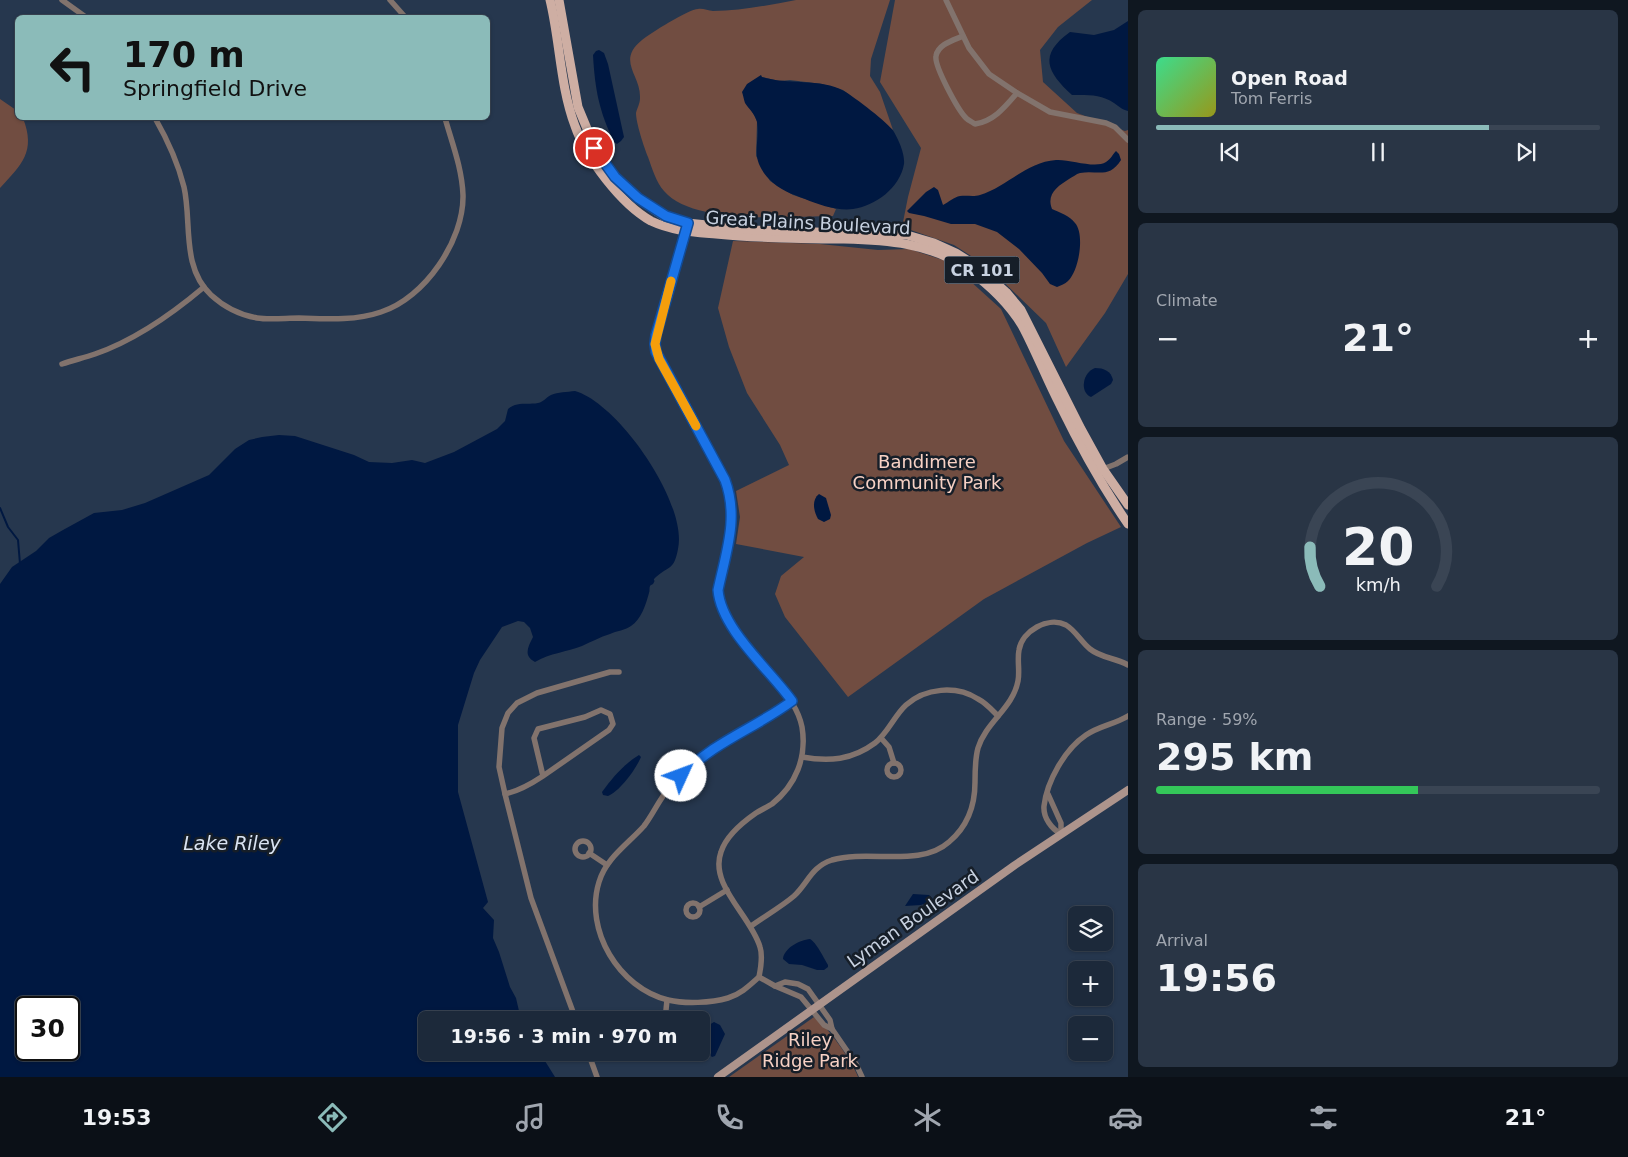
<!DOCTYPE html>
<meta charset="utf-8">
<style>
:root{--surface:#1c293a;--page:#293545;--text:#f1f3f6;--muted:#a0a6af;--line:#3a4554;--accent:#8bbbb9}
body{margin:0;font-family:"DejaVu Sans",sans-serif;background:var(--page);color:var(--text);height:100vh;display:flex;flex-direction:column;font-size:19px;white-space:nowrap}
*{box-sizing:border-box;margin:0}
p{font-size:16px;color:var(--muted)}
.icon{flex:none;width:28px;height:28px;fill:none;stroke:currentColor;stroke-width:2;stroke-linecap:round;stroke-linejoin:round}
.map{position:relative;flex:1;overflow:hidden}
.panel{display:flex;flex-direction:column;gap:10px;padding:10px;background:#0f1720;width:500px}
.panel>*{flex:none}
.top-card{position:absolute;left:15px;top:15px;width:475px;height:105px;border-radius:8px;box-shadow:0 1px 4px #0004,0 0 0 1px var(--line);background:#8bbbb9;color:#111;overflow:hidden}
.tools{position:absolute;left:1068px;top:906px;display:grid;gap:10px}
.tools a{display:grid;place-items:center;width:45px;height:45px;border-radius:8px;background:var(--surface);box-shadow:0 1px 4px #0004,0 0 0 1px var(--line);font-size:25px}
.speed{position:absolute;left:15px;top:996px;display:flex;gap:10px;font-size:25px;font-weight:700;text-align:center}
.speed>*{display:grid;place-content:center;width:65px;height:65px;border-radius:50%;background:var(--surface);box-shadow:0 1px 4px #0004,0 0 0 1px var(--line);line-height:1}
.speed .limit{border:2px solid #111;border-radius:8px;background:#fff;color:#111}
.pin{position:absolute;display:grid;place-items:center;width:42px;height:42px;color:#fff;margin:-21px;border:2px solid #fff;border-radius:50%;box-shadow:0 1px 5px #0007}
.me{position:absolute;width:55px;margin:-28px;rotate:47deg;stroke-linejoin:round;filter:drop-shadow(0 0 4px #0008)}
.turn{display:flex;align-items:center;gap:18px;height:105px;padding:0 25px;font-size:22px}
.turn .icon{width:65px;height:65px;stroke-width:2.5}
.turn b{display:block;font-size:35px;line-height:42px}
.big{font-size:38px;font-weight:700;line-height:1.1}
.panel .widget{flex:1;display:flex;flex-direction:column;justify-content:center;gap:8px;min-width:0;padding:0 18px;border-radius:8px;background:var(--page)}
.panel .dial{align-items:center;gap:0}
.dial svg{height:130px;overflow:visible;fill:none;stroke:var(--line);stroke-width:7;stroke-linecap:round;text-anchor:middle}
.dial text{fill:var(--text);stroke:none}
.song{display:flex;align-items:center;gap:15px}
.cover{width:60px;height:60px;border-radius:8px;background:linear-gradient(135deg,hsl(150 70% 55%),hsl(60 70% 35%))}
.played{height:5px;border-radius:2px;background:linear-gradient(90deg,var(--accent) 75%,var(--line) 75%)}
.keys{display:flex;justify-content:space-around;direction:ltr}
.heat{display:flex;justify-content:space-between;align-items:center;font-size:28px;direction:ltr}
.charge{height:8px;border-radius:4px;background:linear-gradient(90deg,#34c759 59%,var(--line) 0)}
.trip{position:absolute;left:418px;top:1011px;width:292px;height:50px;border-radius:8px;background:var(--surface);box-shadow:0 1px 4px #0004,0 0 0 1px var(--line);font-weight:700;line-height:50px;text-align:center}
.tab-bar{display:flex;height:80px;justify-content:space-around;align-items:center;background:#0b1017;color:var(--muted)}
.tab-bar .icon{width:35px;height:35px}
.tab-bar .selected{color:var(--accent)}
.tab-bar b{font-size:22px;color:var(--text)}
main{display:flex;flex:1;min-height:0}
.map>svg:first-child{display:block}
.green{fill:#714d41}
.water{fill:#001841;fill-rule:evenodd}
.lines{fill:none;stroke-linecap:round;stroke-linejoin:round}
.stream{stroke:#001841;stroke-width:2}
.street{stroke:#82736d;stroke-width:5.5}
.secondary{stroke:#ad948c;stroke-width:8}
.primary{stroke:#ceaea3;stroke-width:9}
.route-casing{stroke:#114b97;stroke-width:12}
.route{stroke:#1a73e8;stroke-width:9}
.slow{stroke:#f59e0b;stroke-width:9}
.labels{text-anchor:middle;stroke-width:5;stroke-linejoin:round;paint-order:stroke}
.shield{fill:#161e28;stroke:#939caa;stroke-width:1}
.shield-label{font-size:16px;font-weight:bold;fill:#c8d2e1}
.street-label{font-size:18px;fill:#c8d2e1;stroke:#161e28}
.park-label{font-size:18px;fill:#f7d1c4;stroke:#161e28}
.water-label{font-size:19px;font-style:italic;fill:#d9e3f2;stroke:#161e28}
</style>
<main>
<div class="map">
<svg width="1128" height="1077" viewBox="0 0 1128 1077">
<rect width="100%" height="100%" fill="#26374e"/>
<g class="green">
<path d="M796,0H890L871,59L870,76L880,92L893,130L843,90L822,84L790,80L779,81L762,77L746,103L751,109L757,121L756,156L770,181L793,195L836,209L833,216C790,216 694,226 664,191C656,182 652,168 648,157C644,147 636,123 636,113C637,108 640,104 640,98C641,75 616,61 642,40C649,34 689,9 698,9C703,8 708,11 713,11C740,11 769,5 796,0Z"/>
<path d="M895,0H1092L1058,27L1040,50L1043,82L1077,113L1125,131L1128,130V274L1105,313L1066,367L1046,323L988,267L954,245L902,227L908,197L921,148L880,82Z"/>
<path d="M0,99L16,110L18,118H23C36,152 22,164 0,188Z"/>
<path d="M733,241L820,244L878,250L909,249L943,260L969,280L1001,309L1064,441L1121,527L1087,543L984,599L848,697L785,617L775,594L781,576L804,557L736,544L740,517L736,491L789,465L780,445L747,393L729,347L718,308Z"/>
<path d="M814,1017C827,1025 853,1063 858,1077H729Z"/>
</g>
<g class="water">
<path d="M1128,21V111C1121,109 1120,107 1114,103C1101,94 1087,95 1072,95C1047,72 1038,55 1070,32L1094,35L1114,30Z"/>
<path d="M599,50L604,53L608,64L624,137L621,141L617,144L614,142C599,111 595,90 593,55L596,51Z"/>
<path d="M761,75L762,77C787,85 821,78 844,91C854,97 889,123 894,132C899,141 905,154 904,164C900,188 875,206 853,209C838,211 819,205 805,199C792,194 779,190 769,179C749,157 760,147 757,122C755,114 749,109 745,103C744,100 743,95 742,92L747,84Z"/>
<path d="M1116,151L1119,154L1121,160C1109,179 1098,170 1080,173C1076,174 1073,177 1069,179C1058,186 1046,194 1052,209C1059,212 1070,216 1075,223C1085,234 1079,271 1068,281C1065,284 1061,285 1057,287L1050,284L1042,273L1019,249L997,232L975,224H951L924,216L909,213L907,211L926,192L934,187L938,190L943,205C949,202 954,197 960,196C967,195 973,197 980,195C1007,187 1026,162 1056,160C1070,159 1095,169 1106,162C1111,159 1112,155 1116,151Z"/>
<path d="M1095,368C1104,368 1111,371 1113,380L1111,384L1091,397C1079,392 1083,372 1095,368Z"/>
<path d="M575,391C618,403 688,503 678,549C674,570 670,565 656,577C651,582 657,578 653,584C652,585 650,585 650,586C649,588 650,591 649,593C646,604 641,620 631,626C626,630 616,631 610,634C600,637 591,642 582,646C567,652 550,653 535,662C523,656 528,647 533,637L530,628L524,622L518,621L502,627L480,660L474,673L458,725V792L488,902L483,908L494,920L493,938L499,952L510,987L516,998L519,1011L526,1020H426V1052L540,1053L555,1077H0V584L12,567L36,551L49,538L63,530L94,513L122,510L145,503L209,475L235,449L249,440L262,437L279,435L295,436L354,455L369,462L392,463L412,460L425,463L454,452L497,429L505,421L508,409C517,401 527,405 538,403C544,402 546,397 551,395C558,392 567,392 575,391ZM26,1008H69V1050H26Z"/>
<path d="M819,494L826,498L831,515L830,519L824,522L818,519C814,512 811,500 819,494Z"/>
<path d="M639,755L641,757C636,769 620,791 608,796L603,795L602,792C613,777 623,765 639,755Z"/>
<path d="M913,894L929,895L934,900L921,905L905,906Z"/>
<path d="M810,939C816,942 824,958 828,965V967L824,970H817L802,965L789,964L783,959C784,948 800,940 810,939Z"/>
<path d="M714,1022L720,1025L725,1034L715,1056L712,1057L709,1054L711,1039L709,1025Z"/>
</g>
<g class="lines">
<path class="stream" d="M0,508L8,527L18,540L20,564"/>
<g class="street">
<path d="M62,0L87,18"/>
<path d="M390,0L406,18"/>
<path d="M946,0L969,48L989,74L1017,93L1050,112L1106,123L1115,127L1128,140"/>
<path d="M963,36C954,40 938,44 936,56C934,66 958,110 966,118C968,120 972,122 975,124C994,121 1005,107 1017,93"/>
<path d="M155,118C167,139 178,163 184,187C192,222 181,267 211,295C223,306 240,315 257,318C270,320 286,318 299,318C326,319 355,321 381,312C425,298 464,240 463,195C462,168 452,143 445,118"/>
<path d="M686,230L656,335L655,344L656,352L725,480C739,519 726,551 718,590C720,616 739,635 754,655C759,661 763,668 768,673C782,691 797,703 802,727C807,757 796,785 772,804C767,807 761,810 756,813C743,822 726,836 721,852C709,885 751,916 760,947C763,956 761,967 759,977C750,985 741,994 728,998C711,1003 685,1004 668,1000C619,988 584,930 599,882C606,858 628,844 644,826C653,814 659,800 669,788C676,780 684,771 693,764C722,737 761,725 792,701"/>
<path d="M62,364C73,360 84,358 95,354C136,340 172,314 204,287"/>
<path d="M1103,469L1116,464L1128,457"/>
<path d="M881,738L889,747L894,763"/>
<path d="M802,757C829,762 852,760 875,743C888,733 894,716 906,705C925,688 956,685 978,699C986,703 992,710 998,716"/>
<circle cx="894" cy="770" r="7"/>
<path d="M505,794C519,791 531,784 543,776L609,730L613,724L610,714L601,710L585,717L538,729L534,738L543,776"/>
<path d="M1048,794L1061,823V834"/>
<path d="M1061,834C1052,829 1043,818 1044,806C1047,781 1065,749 1086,735C1099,726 1115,724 1128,716"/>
<circle cx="583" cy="849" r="8"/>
<path d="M589,853L607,865"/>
<circle cx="693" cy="910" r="7"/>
<path d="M699,907L727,890"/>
<path d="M751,926C765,916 781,907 794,896C808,883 811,867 832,860C869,849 920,868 949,842C967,827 975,805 975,782C975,770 975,759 978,748C986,722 1013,708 1018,681C1020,671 1017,660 1019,650C1022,631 1048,616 1066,625C1076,631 1081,642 1090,649C1101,658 1116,658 1128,665"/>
<path d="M759,977L775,986L801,997L824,1025L832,1029"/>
<path d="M775,986L785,982L798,984L808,989L830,1020L832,1029L856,1064L862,1077"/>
<path d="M576,1020L531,898L505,794L499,767L502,728L508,713L517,703L537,693L610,672H619"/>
<path d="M665,1020L667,1000"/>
<path d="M588,1052L597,1077"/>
<path d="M657,1052L664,1055L668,1052"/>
</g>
<path class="secondary" d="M718,1077L1015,865L1128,790"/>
<g class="primary">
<path d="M550,0C560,41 560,86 575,126C586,158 621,204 651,221C672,231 694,232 716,234C758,238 801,239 844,239C887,240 930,243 966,268C988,284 1011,305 1024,329C1037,354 1047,380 1060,405C1080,446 1102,486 1128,524"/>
<path d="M559,0L578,107L595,148L615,177L637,198L665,217L687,223L756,230L907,235L934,243L956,253L978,267L1006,292L1021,310L1081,429L1103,469L1128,505"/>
</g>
</g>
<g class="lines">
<defs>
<path id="route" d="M594,148L615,177L638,198L666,216L688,223L656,335L655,344L656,352L725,480C739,518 726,552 718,590C721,629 770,670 792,701C754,729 715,741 681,776"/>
</defs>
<use href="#route" class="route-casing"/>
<use href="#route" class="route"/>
<path class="slow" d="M671,281L655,344L659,359L696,426"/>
</g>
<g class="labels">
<rect class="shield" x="944.5" y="256.5" width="75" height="27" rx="4"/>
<g class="shield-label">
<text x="982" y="276">CR 101</text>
</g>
<g class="street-label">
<text transform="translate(808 223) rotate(3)" y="6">Great Plains Boulevard</text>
<text transform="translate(913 919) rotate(-35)" y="6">Lyman Boulevard</text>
</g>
<g class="park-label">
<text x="927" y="468">Bandimere<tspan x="927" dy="21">Community Park</tspan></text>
<text x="810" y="1046">Riley<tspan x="810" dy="21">Ridge Park</tspan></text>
</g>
<g class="water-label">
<text x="232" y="850">Lake Riley</text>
</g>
</g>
</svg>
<div class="tools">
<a><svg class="icon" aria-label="layers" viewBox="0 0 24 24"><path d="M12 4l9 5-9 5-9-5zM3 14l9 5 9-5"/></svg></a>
<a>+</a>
<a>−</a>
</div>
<div class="speed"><div class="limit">30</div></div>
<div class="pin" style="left:594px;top:148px;background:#d93025"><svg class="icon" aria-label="arrive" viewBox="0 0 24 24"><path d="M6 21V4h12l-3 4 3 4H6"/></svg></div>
<svg class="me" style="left:681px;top:776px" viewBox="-20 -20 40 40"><circle r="19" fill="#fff"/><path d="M0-13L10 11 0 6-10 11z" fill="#1a73e8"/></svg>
<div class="trip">19:56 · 3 min · 970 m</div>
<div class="top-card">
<div class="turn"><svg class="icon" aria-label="left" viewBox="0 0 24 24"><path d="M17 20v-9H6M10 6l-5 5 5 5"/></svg><div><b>170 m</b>Springfield Drive</div></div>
</div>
</div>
<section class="panel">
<div class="widget">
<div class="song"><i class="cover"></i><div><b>Open Road</b><p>Tom Ferris</p></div></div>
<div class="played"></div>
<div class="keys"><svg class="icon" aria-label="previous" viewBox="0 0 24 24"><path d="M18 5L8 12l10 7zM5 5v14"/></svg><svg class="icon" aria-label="pause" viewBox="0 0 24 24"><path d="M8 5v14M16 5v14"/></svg><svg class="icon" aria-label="next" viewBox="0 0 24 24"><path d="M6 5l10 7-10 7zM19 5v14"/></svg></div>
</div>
<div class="widget"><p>Climate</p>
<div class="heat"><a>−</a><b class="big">21°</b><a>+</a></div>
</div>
<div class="widget dial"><svg viewBox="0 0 100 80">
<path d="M14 69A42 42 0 1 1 86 69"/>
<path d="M14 69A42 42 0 0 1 8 45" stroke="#8bbbb9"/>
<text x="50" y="56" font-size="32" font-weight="700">20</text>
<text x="50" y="72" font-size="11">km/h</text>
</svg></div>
<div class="widget"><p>Range · 59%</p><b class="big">295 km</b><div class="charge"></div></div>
<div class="widget"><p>Arrival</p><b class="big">19:56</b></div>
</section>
</main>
<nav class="tab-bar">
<b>19:53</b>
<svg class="icon selected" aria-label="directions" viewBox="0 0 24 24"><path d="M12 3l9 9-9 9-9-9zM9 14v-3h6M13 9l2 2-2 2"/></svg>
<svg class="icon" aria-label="music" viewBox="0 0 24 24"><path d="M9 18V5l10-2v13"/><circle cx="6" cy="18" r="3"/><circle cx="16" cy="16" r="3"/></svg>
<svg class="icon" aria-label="phone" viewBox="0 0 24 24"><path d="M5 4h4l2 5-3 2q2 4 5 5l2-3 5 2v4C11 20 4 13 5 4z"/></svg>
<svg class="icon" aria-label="climate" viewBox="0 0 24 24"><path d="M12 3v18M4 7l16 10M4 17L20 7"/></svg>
<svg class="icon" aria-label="car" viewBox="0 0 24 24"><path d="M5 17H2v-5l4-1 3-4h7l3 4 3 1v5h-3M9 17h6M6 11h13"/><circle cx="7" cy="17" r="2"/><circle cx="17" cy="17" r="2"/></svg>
<svg class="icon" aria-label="filters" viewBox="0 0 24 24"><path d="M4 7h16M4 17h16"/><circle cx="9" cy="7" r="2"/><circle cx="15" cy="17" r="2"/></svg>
<b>21°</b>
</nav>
